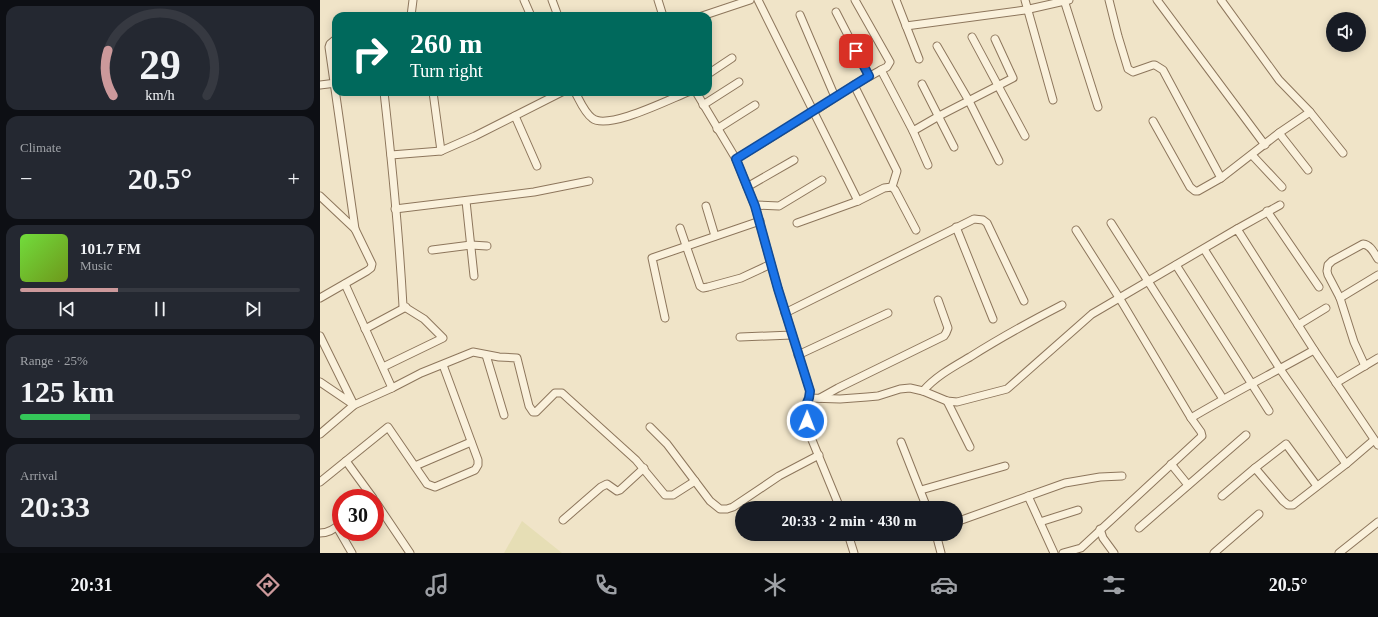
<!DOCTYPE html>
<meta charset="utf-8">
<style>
:root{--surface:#171b24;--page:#242831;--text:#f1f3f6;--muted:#9ea1a6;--line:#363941;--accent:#cc999b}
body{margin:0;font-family:"Times New Roman",serif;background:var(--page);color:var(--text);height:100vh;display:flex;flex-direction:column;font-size:15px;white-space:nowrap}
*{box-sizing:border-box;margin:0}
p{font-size:13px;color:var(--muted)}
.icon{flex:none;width:22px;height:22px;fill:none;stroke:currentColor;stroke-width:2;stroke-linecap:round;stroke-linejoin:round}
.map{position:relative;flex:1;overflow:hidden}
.drawer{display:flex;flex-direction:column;gap:6px;padding:6px;background:#0d0f14;width:320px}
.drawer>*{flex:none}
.guide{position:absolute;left:12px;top:12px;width:380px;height:84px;border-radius:12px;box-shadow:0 2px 10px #0003;background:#00695c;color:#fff;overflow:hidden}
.fabs{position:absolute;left:1006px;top:12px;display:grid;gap:8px}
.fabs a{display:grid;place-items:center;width:40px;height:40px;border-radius:50%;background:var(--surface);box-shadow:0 2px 10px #0003;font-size:20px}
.speed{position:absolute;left:12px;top:489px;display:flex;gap:8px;font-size:20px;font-weight:700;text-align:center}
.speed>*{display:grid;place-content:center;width:52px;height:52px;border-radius:50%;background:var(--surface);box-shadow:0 2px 10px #0003;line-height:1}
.speed .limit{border:6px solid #d22;background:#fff;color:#111}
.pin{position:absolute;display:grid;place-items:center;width:34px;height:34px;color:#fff;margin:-17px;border-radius:8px;box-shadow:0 2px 6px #0006}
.me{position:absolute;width:44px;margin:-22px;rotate:1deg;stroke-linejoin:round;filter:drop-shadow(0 0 3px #0008)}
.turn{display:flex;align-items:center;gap:14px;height:84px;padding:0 12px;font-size:18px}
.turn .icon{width:52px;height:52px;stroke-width:2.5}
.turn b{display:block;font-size:28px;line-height:34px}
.big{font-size:30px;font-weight:700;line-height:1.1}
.drawer .card{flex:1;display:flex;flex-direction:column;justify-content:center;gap:6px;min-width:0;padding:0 14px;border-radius:12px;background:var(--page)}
.drawer .dial{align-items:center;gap:0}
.dial svg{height:104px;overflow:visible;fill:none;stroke:var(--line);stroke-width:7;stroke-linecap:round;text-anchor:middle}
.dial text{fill:var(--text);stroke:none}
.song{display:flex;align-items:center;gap:12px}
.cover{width:48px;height:48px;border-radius:6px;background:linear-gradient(135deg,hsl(100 70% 55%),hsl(80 70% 35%))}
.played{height:4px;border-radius:2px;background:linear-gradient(90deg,var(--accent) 35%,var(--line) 35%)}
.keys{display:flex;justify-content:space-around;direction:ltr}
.heat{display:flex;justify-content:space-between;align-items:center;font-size:22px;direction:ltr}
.charge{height:6px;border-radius:3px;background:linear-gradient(90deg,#34c759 25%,var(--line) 0)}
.trip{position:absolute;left:415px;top:501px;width:228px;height:40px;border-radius:20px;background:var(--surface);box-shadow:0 2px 10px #0003;font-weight:700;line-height:40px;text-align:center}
.tabs{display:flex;height:64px;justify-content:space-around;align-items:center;background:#090b0e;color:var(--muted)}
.tabs .icon{width:28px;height:28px}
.tabs .selected{color:var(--accent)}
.tabs b{font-size:18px;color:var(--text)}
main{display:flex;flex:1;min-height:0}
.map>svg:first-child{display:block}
.farmland{fill:#e6deb5}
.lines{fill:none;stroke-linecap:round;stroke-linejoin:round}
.street-casing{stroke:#8d765c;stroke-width:9}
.street{stroke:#faf1dc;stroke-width:7}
.route-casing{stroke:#114b97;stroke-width:10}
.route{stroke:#1a73e8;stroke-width:7}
</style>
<main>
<section class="drawer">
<div class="card dial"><svg viewBox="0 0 100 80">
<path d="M14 69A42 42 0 1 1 86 69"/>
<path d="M14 69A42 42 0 0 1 10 34" stroke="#cc999b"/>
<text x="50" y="56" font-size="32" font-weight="700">29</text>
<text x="50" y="72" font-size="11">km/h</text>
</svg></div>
<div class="card"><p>Climate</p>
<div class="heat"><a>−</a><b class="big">20.5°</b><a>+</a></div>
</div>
<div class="card">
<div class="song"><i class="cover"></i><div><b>101.7 FM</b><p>Music</p></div></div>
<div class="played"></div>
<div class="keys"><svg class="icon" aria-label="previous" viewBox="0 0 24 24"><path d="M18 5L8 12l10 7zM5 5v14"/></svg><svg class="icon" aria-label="pause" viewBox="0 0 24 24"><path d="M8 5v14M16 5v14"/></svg><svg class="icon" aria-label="next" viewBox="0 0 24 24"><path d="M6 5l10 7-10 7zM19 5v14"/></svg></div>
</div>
<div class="card"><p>Range · 25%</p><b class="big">125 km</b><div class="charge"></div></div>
<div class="card"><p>Arrival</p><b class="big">20:33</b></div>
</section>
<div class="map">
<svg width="1058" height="553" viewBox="0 0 1058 553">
<rect width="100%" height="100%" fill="#f0e4c8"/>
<path class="farmland" d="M202,521L242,553H184Z"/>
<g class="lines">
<defs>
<g id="street">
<path d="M204,0L211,16"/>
<path d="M232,0L238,16"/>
<path d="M338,0L343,16"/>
<path d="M438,0L538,201"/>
<path d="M535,0L570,62L567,67L561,70L593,131L619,116L693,78L675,39"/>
<path d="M576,0L599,59"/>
<path d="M705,0L733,100"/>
<path d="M744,0L778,107"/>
<path d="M789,0L798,36L808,69L813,72L833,65H835L843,70L901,178"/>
<path d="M837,0L945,145"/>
<path d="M516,12L549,76"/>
<path d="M480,15L515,97"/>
<path d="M91,16L93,0"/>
<path d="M382,16L430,0"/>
<path d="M586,26L705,10L749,0"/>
<path d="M652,37L705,136"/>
<path d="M16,39L10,44L9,47L35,229"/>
<path d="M617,46L649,101L679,161"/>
<path d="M388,74L412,58"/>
<path d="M602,84L634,147"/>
<path d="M0,85L16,83"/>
<path d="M534,85L577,171L572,187"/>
<path d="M113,92L121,151"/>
<path d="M255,92C260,101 264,112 272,118C287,131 350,99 368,92"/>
<path d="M376,92L416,159L435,206L458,289L490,391L489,398L484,410L492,440L520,508"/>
<path d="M383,105L419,82"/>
<path d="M990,112L1023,153"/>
<path d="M195,116L217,166"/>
<path d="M833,121L870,187L875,191H878L901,178L959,133L990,112L959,80L901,0"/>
<path d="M397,129L435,105"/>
<path d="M593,131L608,165"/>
<path d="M959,133L988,170"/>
<path d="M71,155L121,151L155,136L242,92"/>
<path d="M932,155L962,187"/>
<path d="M416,159L493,112L534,85L561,70"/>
<path d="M427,187L474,160"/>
<path d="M0,196L35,229L52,264L51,268L47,271L0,298"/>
<path d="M146,201L154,276"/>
<path d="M435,205L459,206L502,180"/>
<path d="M386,206L395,236"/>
<path d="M75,209L214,192L269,181"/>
<path d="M947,211L999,287"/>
<path d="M477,223L538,201L564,188L572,187L575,190L596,230"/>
<path d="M791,223L903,399"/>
<path d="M636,227L673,319"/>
<path d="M360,228L380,286L383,288L388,287L421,278L451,264"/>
<path d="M917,229L960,205"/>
<path d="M884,249L960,369L1026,464"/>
<path d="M112,250L151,245L167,246"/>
<path d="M856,265L949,411"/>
<path d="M25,284L72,388"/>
<path d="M1020,298L1058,275"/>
<path d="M465,313L654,219L663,220L667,223L704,301"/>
<path d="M345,318L332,258L440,221"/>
<path d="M978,325L1006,308"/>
<path d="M45,329L86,307"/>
<path d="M0,336L34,405L0,382"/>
<path d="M420,337L472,335"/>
<path d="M166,355L184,415"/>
<path d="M478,355L568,313"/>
<path d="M1045,366L1034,342L1020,298L1008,275L1007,271L1008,265L1012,261L1043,244C1051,245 1054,253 1058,259"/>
<path d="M63,367L123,338L104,319L83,306C79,234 72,163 64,92"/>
<path d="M1016,383L1058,358"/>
<path d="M603,391C616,376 633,367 650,357C680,338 711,321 742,305"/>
<path d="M489,398L520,399L547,397L558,396L580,389L590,388L603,391L627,401L637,402L687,389L772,314L917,229L994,350L1058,445"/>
<path d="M500,398L518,388L624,336L626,333L628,328L618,300"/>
<path d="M627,401L650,447"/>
<path d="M871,418C911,394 953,373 994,350"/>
<path d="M330,427L347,444L390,501L400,509H407L413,507L459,476L499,455"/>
<path d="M0,434L34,405L72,388L101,373L153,352L179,357L197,358L209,406L213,412H216L235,393H242L316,460L345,495H353L375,481"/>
<path d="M581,442L607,508"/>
<path d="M26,461L53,498"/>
<path d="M851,464L868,485"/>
<path d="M95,466L151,442"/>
<path d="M935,468L966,444L997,486"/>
<path d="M0,482L68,427L107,484L115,487L155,470L158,465V460L123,365"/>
<path d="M601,490L685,466"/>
<path d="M708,496L734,553"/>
<path d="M902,496L935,468L963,501L968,505H973L1026,464L1054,440"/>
<path d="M55,501L90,553"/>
<path d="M243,520L281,487L287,484L297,491L300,490L324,468"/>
<path d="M636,522L745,483L780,477L802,476"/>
<path d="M720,522L758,510"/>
<path d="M17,527L32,553"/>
<path d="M819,528L926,435"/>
<path d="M780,529L783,538L794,553"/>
<path d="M0,533C8,533 16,528 21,523"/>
<path d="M528,534L534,553"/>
<path d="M616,534L621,553"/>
<path d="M743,553L761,548L882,436L881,432L871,418L800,299L756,230"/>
<path d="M894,553L939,514"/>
<path d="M1019,553L1058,522"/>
</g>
</defs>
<use href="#street" class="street-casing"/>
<use href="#street" class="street"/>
</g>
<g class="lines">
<defs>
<path id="route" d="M487,421L484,410L489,398L490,391L458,289L435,206L416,159L549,76L536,51"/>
</defs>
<use href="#route" class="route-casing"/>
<use href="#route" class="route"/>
</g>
</svg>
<div class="fabs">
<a><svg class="icon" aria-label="sound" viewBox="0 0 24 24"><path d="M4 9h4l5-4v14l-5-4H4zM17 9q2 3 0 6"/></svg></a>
</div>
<div class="speed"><div class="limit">30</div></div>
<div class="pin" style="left:536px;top:51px;background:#d93025"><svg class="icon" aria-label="arrive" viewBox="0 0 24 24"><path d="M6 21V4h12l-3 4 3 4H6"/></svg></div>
<svg class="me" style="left:487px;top:421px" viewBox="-20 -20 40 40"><circle r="17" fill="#1a73e8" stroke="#fff" stroke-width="3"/><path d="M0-11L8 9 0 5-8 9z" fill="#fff"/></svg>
<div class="trip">20:33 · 2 min · 430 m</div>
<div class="guide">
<div class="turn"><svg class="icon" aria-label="right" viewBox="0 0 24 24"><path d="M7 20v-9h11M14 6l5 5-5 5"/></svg><div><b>260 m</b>Turn right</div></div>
</div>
</div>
</main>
<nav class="tabs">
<b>20:31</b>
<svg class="icon selected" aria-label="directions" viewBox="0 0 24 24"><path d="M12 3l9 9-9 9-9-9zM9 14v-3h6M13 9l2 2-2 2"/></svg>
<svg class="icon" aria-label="music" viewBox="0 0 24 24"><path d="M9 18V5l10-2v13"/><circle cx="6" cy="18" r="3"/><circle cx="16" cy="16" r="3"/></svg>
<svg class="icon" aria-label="phone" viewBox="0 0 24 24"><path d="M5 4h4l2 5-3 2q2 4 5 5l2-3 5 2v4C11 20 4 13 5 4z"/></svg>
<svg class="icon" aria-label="climate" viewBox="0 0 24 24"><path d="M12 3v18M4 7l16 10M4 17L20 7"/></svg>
<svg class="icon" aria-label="car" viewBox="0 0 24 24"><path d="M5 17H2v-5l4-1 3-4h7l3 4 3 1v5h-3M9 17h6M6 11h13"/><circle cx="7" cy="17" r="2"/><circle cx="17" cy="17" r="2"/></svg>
<svg class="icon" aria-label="filters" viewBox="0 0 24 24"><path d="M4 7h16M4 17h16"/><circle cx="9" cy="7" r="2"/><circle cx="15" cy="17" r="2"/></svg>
<b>20.5°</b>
</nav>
